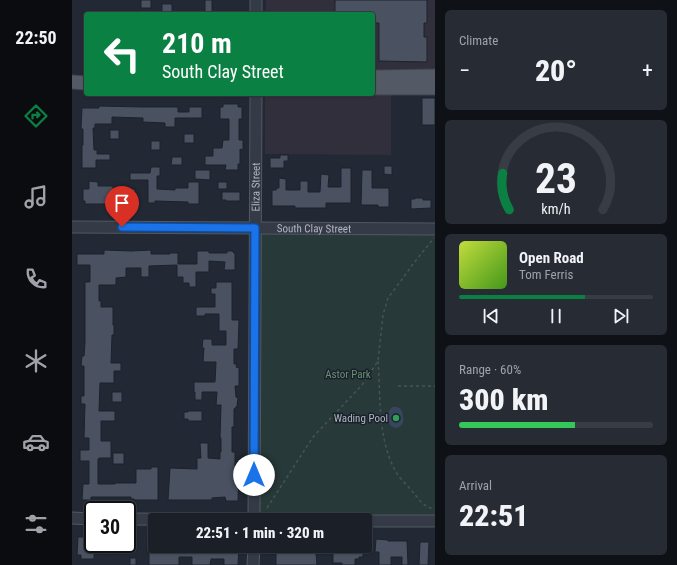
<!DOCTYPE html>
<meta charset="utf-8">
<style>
:root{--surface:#1a1f28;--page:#272c34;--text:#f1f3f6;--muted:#9fa2a8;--line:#383d45;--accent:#0b8043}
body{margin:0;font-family:"Roboto Condensed",sans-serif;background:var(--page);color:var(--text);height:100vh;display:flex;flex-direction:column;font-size:15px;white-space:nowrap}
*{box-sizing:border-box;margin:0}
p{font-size:13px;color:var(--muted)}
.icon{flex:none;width:22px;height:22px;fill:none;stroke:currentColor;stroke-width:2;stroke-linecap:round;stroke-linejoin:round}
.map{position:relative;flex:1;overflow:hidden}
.drawer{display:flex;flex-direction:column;gap:10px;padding:10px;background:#0e1116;width:242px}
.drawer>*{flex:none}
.guide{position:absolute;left:12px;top:12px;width:291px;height:84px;border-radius:4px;box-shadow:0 1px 3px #0004,0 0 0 1px var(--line);background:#0b8043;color:#fff;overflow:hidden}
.speed{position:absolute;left:12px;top:501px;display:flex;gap:8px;font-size:20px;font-weight:700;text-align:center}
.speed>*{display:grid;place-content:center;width:52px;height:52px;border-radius:50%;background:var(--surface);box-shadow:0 1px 3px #0004,0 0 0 1px var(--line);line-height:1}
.speed .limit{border:2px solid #111;border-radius:6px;background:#fff;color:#111}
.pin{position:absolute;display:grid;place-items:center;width:34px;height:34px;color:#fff;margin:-41px -17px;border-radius:50% 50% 50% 0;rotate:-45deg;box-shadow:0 0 4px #0007}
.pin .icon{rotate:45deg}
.me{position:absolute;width:44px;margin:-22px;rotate:0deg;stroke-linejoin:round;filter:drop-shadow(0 0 3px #0008)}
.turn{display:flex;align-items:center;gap:14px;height:84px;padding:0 12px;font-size:18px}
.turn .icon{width:52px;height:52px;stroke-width:2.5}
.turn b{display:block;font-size:28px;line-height:34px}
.big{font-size:30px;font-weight:800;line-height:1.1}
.drawer .card{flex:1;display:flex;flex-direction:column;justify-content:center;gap:6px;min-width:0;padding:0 14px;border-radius:6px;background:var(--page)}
.drawer .dial{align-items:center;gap:0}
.dial svg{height:104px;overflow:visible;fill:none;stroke:var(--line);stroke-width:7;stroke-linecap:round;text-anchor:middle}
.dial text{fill:var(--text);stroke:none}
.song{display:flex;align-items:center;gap:12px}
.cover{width:48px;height:48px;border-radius:6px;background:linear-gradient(135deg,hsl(70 70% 55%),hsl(100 70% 35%))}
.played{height:4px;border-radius:2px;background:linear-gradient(90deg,var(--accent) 65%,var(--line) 65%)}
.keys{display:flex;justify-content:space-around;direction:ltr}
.heat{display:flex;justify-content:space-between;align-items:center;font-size:22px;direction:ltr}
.charge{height:6px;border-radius:3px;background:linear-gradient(90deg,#34c759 60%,var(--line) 0)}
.trip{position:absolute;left:76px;top:513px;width:224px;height:40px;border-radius:4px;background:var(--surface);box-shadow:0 1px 3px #0004,0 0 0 1px var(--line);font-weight:800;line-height:40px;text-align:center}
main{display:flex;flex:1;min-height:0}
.dock{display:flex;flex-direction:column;width:72px;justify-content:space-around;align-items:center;background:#0a0c10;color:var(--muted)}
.dock .icon{width:28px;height:28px}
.dock .selected{color:var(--accent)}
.dock b{font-size:18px;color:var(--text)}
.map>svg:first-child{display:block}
.medical{fill:#312f3b}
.green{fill:#28393a}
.water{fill:#38465d}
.building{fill:#4a5261;stroke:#1c222c}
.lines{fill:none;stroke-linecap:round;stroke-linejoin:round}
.minor-casing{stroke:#525863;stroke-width:13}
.major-casing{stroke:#3e444f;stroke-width:15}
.path{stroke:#455458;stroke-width:1.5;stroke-dasharray:3 3;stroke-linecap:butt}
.minor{stroke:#353b46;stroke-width:11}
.major{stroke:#535a66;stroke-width:13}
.route-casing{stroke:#114b97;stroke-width:10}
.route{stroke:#1a73e8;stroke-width:7}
.leisure-dot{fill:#2e9e5b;stroke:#1a202a;stroke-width:1.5}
.labels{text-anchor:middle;stroke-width:3;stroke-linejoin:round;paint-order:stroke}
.street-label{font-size:11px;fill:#afb5c2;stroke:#1a202a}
.park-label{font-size:11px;fill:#699175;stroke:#1a202a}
.poi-label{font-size:11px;fill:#afb5c2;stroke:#1a202a;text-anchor:end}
</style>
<main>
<nav class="dock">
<b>22:50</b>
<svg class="icon selected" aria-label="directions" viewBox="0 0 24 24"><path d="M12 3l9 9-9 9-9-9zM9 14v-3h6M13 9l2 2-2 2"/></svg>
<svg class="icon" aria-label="music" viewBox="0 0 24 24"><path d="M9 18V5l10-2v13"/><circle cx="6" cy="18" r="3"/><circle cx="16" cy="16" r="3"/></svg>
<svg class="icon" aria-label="phone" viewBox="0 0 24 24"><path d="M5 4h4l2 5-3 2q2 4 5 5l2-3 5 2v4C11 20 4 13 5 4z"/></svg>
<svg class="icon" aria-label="climate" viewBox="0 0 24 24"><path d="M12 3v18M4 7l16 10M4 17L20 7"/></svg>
<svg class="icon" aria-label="car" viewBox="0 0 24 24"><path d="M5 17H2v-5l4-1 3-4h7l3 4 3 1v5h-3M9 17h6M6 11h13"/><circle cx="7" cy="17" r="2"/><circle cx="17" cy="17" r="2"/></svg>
<svg class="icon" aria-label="filters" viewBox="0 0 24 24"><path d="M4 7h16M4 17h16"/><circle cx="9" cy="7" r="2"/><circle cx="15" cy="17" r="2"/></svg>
</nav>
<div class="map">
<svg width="363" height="565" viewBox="0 0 363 565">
<rect width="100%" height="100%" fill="#222935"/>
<path class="medical" d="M194,0H363V72H319V155L193,154V94H301V14H194Z"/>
<path class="green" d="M189,232L363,233V517L188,515Z"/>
<path class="water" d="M320,407C328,406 331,410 331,417C331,419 332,422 330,424C329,426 327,427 325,428C315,427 316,419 317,411Z"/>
<g class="building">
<rect x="69" y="0" width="10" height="8"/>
<rect x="133" y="0" width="7" height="14"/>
<path d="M263,0H355V23H352V37H355V62L307,61V23H301V14H263Z"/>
<rect x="90" y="4" width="10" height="8"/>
<rect x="350" y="98" width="13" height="27"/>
<path d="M151,104H166V107H170V119H167V140H171V150L168,149V164H166V170H153L154,165H133V156H141V148H150L151,140H157V119H148V107H151Z"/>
<path d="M27,106L71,107H106V112H117V107H130V118H103V127H93V123L71,122V118L40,117V124H23V128H21L22,150H25V154H38V160H24V168H10V145H11V129H9L10,108H27Z"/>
<rect x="38" y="130" width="9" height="9"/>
<rect x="112" y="134" width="10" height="9"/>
<rect x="79" y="141" width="9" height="9"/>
<path d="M208,155H216V161H212V168H198V158H208Z"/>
<path d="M100,157H110V165H99Z"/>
<path d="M312,166H320V175L312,174Z"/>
<path d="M79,167H88V176H85V189L103,190V188H116V182H127V204H116V202L83,201V203H76V180H58V173H78Z"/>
<path d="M269,168H279V203H254V208H223V206H200V190H204L205,188H207V178L214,179V190H228V181H236V192H248L249,174L257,175L256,187H269Z"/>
<path d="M123,170H138V180L123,179Z"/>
<path d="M290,170H300V188H317V207H306V205H289Z"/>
<path d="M17,181L26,182V186H41V204H13V201H11V189H17Z"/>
<rect x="146" y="182" width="9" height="7"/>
<rect x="53" y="189" width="10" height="14"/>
<path d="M150,192H168V201H154V200H150Z"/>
<path d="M343,198H351V200H359V208L339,209V199H343Z"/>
<path d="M32,250L59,251L79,250V254H98V253H106V264H125V251H137V253H155V251H160L163,254V270H152L153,262L137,261V272H124V287H117V283H111V277H105V265L77,266V277H69V268H54V277L44,278V285H27V301H29V307H41V325H42V335H40L39,363H49V371H42V383H28L27,411H43V421H29V441H39V458H27V459H26V484H43V483H64V469H79V467H86V500H62V499H59V497H19V500H10L11,484H17V461H8V450H17V438H12L13,404H9V396H12V366H9L10,356H12L13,343V282H18V265H5V254H32Z"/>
<path d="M144,282H160V320H167L166,349H162V364H165L164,367L167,368V386H163L164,397L166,398L165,406L162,409V427H160V452H163V469H167L166,501H154L153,497L140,498V500H96L98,468L125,469V458H129L128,443H136V458L148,459V452H149V438H148L149,405H144L145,392H130V400H123V392H122V382H143L144,362H131L132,348H130L131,339H140V345H154V331H147V314H133V316H124V307H143V294H139V288H144Z"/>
<rect x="40" y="392" width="10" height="10"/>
<path d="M116,411H130V421H116V419H112V412H116Z"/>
<rect x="41" y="453" width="11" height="11"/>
<path d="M6,537H15V545H16V548H22V559H9V555H5Z"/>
<path d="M75,538H83V546H167L166,565H152V559H139L138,565H120V557H107V565H77V552H75Z"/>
<path d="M304,539L316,540V541H335L336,565H330V557H319V565H307V552H303Z"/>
<path d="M55,541H62V553L30,554V544H55Z"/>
<path d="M348,542H357L356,565H347Z"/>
<path d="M200,546H246V547H247V554H244L245,565H204V554H200Z"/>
<path d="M261,546H291V557H287V559H283V565H270V563H261Z"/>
<rect x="58" y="558" width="6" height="7"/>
</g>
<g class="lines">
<defs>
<g id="minor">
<path d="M184,14V0"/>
<path id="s1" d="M0,227L363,229"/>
<path d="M0,518L21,519"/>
<path d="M55,519L227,520"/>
<path id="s2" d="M182,520L184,94"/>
<path d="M293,521H363"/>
<path d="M181,565L182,546"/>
</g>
<g id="major">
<path d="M301,77L363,76"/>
<path d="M0,82L14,83"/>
<path d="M301,88H363"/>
</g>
</defs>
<use href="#minor" class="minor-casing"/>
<use href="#major" class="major-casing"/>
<g class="path">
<path d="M306,361C309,398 305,438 324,472C328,479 335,485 340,491C346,498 352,508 363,509"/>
<path d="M326,386H363"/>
<path d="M195,508L241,437L290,385L306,361L311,315L316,298L331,278L341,264L362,238"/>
</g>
<use href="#minor" class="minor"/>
<use href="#major" class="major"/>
</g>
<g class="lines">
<defs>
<path id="route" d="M50,227L183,228L182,475"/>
</defs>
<use href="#route" class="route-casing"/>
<use href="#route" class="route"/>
</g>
<circle class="leisure-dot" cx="324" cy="418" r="4"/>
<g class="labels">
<g class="street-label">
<text dy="4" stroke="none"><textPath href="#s2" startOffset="333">Eliza Street</textPath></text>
<text dy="4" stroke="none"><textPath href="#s1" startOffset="242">South Clay Street</textPath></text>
</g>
<g class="park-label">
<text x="276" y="378">Astor Park</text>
</g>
<g class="poi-label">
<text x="316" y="422">Wading Pool</text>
</g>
</g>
</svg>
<div class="speed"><div class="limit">30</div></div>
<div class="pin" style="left:50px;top:227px;background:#d93025"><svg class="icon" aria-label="arrive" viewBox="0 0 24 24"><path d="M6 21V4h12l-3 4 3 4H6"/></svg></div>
<svg class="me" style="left:182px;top:475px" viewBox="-20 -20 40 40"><circle r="19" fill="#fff"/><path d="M0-13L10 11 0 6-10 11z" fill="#1a73e8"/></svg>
<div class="trip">22:51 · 1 min · 320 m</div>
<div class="guide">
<div class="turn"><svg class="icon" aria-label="left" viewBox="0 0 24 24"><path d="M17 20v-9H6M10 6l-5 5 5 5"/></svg><div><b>210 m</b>South Clay Street</div></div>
</div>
</div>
<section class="drawer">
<div class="card"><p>Climate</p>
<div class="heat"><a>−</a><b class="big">20°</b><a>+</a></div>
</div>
<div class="card dial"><svg viewBox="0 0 100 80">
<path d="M14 69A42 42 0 1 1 86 69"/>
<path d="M14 69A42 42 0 0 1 9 41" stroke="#0b8043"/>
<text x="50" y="56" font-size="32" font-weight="700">23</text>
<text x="50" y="72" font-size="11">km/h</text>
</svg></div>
<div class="card">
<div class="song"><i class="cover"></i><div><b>Open Road</b><p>Tom Ferris</p></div></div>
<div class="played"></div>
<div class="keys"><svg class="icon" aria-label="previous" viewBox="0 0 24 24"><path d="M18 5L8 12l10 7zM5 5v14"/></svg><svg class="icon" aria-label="pause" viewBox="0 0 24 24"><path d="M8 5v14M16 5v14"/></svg><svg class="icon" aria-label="next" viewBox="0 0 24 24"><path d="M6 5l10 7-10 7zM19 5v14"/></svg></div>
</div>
<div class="card"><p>Range · 60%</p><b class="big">300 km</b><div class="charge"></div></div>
<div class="card"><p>Arrival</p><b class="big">22:51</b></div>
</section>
</main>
